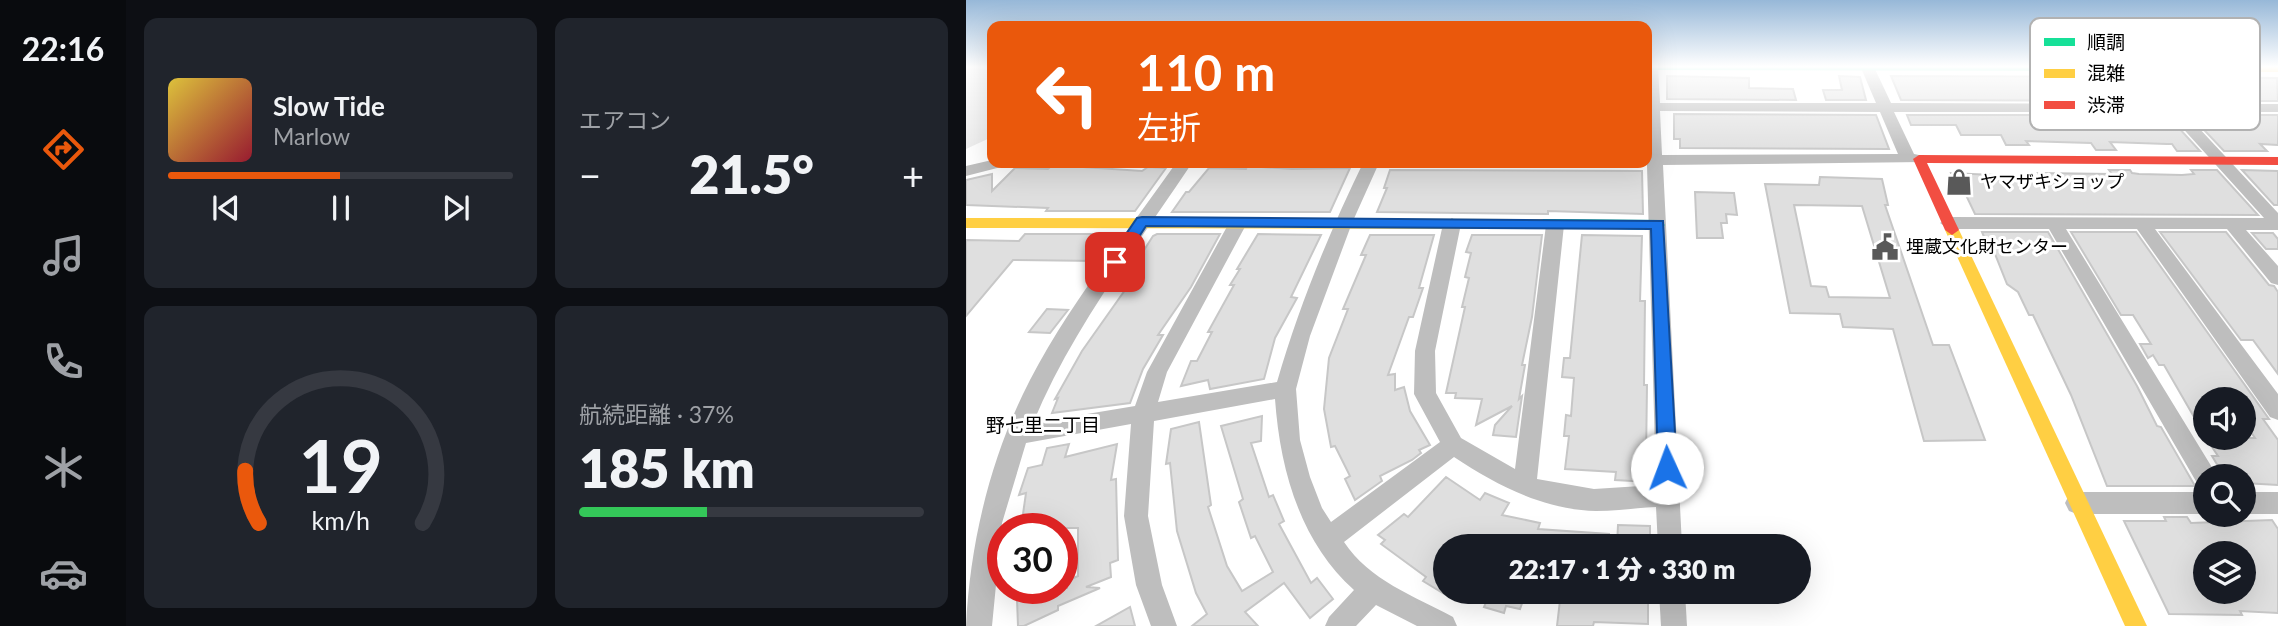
<!DOCTYPE html>
<html lang="ja">
<meta charset="utf-8">
<style>
:root{--surface:#171b24;--page:#20242c;--text:#f1f3f6;--muted:#9ea1a6;--line:#363941;--accent:#ea580c}
body{margin:0;font-family:Lato,"Noto Sans JP",sans-serif;background:var(--page);color:var(--text);height:100vh;display:flex;flex-direction:column;font-size:26px;white-space:nowrap}
*{box-sizing:border-box;margin:0}
p{font-size:23px;color:var(--muted)}
.icon{flex:none;width:38px;height:38px;fill:none;stroke:currentColor;stroke-width:2;stroke-linecap:round;stroke-linejoin:round}
.map{position:relative;flex:1;overflow:hidden}
.drawer{display:flex;flex-direction:column;gap:18px;padding:18px;background:#0d0f14;width:840px}
.drawer>*{flex:none}
.top-card{position:absolute;left:21px;top:21px;width:665px;height:147px;border-radius:14px;box-shadow:0 7px 28px #0002;background:#ea580c;color:#fff;overflow:hidden}
.buttons{position:absolute;left:1227px;top:387px;display:grid;gap:14px}
.buttons a{display:grid;place-items:center;width:63px;height:63px;border-radius:50%;background:var(--surface);box-shadow:0 7px 28px #0002;font-size:35px}
.speed{position:absolute;left:21px;top:513px;display:flex;gap:14px;font-size:35px;font-weight:700;text-align:center}
.speed>*{display:grid;place-content:center;width:91px;height:91px;border-radius:50%;background:var(--surface);box-shadow:0 7px 28px #0002;line-height:1}
.speed .limit{border:10px solid #d22;background:#fff;color:#111}
.pin{position:absolute;display:grid;place-items:center;width:60px;height:60px;color:#fff;margin:-30px;border-radius:14px;box-shadow:0 4px 10px #0006}
.me{position:absolute;width:77px;margin:-38px;rotate:358deg;stroke-linejoin:round;filter:drop-shadow(0 0 5px #0008)}
.turn{display:flex;align-items:center;gap:24px;height:147px;padding:0 35px;font-size:32px}
.turn .icon{width:91px;height:91px;stroke-width:2.5}
.turn b{display:block;font-size:49px;line-height:60px}
.big{font-size:52px;font-weight:800;line-height:1.1}
.drawer .card{flex:1;display:flex;flex-direction:column;justify-content:center;gap:10px;min-width:0;padding:0 24px;border-radius:14px;background:var(--page)}
.drawer .dial{align-items:center;gap:0}
.dial svg{height:182px;overflow:visible;fill:none;stroke:var(--line);stroke-width:7;stroke-linecap:round;text-anchor:middle}
.dial text{fill:var(--text);stroke:none}
.song{display:flex;align-items:center;gap:21px}
.cover{width:84px;height:84px;border-radius:10px;background:linear-gradient(135deg,hsl(50 70% 55%),hsl(350 70% 35%))}
.played{height:7px;border-radius:4px;background:linear-gradient(90deg,var(--accent) 50%,var(--line) 50%)}
.keys{display:flex;justify-content:space-around;direction:ltr}
.heat{display:flex;justify-content:space-between;align-items:center;font-size:38px;direction:ltr}
.charge{height:10px;border-radius:5px;background:linear-gradient(90deg,#34c759 37%,var(--line) 0)}
.drawer .tiles{flex:1;display:grid;gap:18px;grid-template-columns:repeat(2,1fr)}
.trip{position:absolute;left:467px;top:534px;width:378px;height:70px;border-radius:35px;background:var(--surface);box-shadow:0 7px 28px #0002;font-weight:800;line-height:70px;text-align:center}
main{display:flex;flex:1;min-height:0}
.tab-bar{display:flex;flex-direction:column;width:126px;justify-content:space-around;align-items:center;background:#090b0e;color:var(--muted)}
.tab-bar .icon{width:49px;height:49px}
.tab-bar .on{color:var(--accent)}
.tab-bar b{font-size:32px;color:var(--text)}
.map>svg:first-child{display:block}
.green{fill:#ececec}
.building{fill:#dfdfdf;stroke:#c7c7c7;stroke-width:2;fill-rule:evenodd}
.lines{fill:none;stroke-linecap:round;stroke-linejoin:round}
.street{fill:#bebebe;fill-rule:evenodd}
.fast{fill:#16e098;fill-rule:evenodd}
.slow{fill:#ffcf43;fill-rule:evenodd}
.jam{fill:#f24e42;fill-rule:evenodd}
.route{fill:#1a73e8;stroke:#114b97;stroke-width:2}
.labels{text-anchor:middle;stroke-width:6;stroke-linejoin:round;paint-order:stroke}
.poi-label{font-size:18px;fill:#000;stroke:#fff;text-anchor:start}
.neighbourhood-label{font-size:19px;fill:#000;stroke:#fff}
.key{fill:#fff;stroke:#b2b2b2;stroke-width:2}
.key-label{font-size:19px;fill:#000}
</style>
<main>
<nav class="tab-bar">
<b>22:16</b>
<svg class="icon on" aria-label="directions" viewBox="0 0 24 24"><path d="M12 3l9 9-9 9-9-9zM9 14v-3h6M13 9l2 2-2 2"/></svg>
<svg class="icon" aria-label="music" viewBox="0 0 24 24"><path d="M9 18V5l10-2v13"/><circle cx="6" cy="18" r="3"/><circle cx="16" cy="16" r="3"/></svg>
<svg class="icon" aria-label="phone" viewBox="0 0 24 24"><path d="M5 4h4l2 5-3 2q2 4 5 5l2-3 5 2v4C11 20 4 13 5 4z"/></svg>
<svg class="icon" aria-label="climate" viewBox="0 0 24 24"><path d="M12 3v18M4 7l16 10M4 17L20 7"/></svg>
<svg class="icon" aria-label="car" viewBox="0 0 24 24"><path d="M5 17H2v-5l4-1 3-4h7l3 4 3 1v5h-3M9 17h6M6 11h13"/><circle cx="7" cy="17" r="2"/><circle cx="17" cy="17" r="2"/></svg>
</nav>
<section class="drawer">
<div class="tiles">
<div class="card">
<div class="song"><i class="cover"></i><div><b>Slow Tide</b><p>Marlow</p></div></div>
<div class="played"></div>
<div class="keys"><svg class="icon" aria-label="previous" viewBox="0 0 24 24"><path d="M18 5L8 12l10 7zM5 5v14"/></svg><svg class="icon" aria-label="pause" viewBox="0 0 24 24"><path d="M8 5v14M16 5v14"/></svg><svg class="icon" aria-label="next" viewBox="0 0 24 24"><path d="M6 5l10 7-10 7zM19 5v14"/></svg></div>
</div>
<div class="card"><p>エアコン</p>
<div class="heat"><a>−</a><b class="big">21.5°</b><a>+</a></div>
</div>
<div class="card dial"><svg viewBox="0 0 100 80">
<path d="M14 69A42 42 0 1 1 86 69"/>
<path d="M14 69A42 42 0 0 1 8 46" stroke="#ea580c"/>
<text x="50" y="56" font-size="32" font-weight="700">19</text>
<text x="50" y="72" font-size="11">km/h</text>
</svg></div>
<div class="card"><p>航続距離 · 37%</p><b class="big">185 km</b><div class="charge"></div></div>
</div>
</section>
<div class="map">
<svg width="1312" height="626" viewBox="0 0 1312 626">
<rect width="100%" height="100%" fill="#fff"/>
<path class="green" d="M0,67L26,70V137L0,149Z"/>
<g class="building">
<path d="M701,76L783,78V88L827,89L830,100L701,99Z"/>
<path d="M873,76L894,77L900,100H860L857,90H876Z"/>
<path d="M925,76L1167,77L1188,101L935,100Z"/>
<path d="M1188,77L1311,78L1312,101H1211Z"/>
<path d="M708,114L910,115L923,149L714,148V139H708Z"/>
<path d="M941,115H1201L1234,151H1211L1206,144H1201L1144,142L1150,150H1130L1125,143L1060,141L1063,145H1040L1035,135H995L990,125H945Z"/>
<path d="M1224,115H1312V145L1294,144L1301,151H1258Z"/>
<path d="M86,165L176,171L182,167L200,168L169,211H80L82,208L0,205V180L26,174V191L49,168L82,169Z"/>
<path d="M281,166L326,169L384,168L364,212H206L220,192H223L243,168L280,169Z"/>
<path d="M424,170L676,171L677,214L582,211V214L411,212L421,188H418Z"/>
<path d="M1143,170H1164L1166,173L1173,174L1216,175L1228,174L1225,170H1251L1292,215L1009,214L999,193H993L985,173L1074,177L1072,173L1146,174Z"/>
<path d="M1276,170L1312,171V205H1308Z"/>
<path d="M854,177L916,179L922,205H919L967,345H983L1019,440L958,441L927,329L877,327L874,314L824,313L799,184L853,185ZM828,205L896,206L924,298L863,297L860,287L845,286Z"/>
<path d="M729,192L768,193L771,215L760,214L761,223H755L757,238H731Z"/>
<path d="M1016,232H1082L1171,386L1191,426L1195,427L1229,486H1141L1105,395L1067,315H1063L1052,292L1041,284L1027,249H1023Z"/>
<path d="M1105,232H1170L1303,419H1297L1312,440V485L1278,483V476H1258L1246,456H1252L1240,438H1289L1278,422V399H1239V436L1198,365H1193L1187,355L1182,358L1174,344H1185L1167,315H1155Z"/>
<path d="M1194,232H1260L1303,285L1308,286L1312,292V374L1287,340H1275Z"/>
<path d="M1286,233H1307L1312,239V249H1300Z"/>
<path d="M59,234H154L133,261L47,260L0,316V240L53,241Z"/>
<path d="M191,234H254L225,287L192,335H197L177,369L164,403L86,413L92,398L89,399L116,351L164,283H157L187,236Z"/>
<path d="M292,234L355,235L325,297L331,298L309,338L298,379L244,389L242,380L215,386L225,361H231L246,332H242L268,285H264L274,269H271Z"/>
<path d="M404,235H468L453,288H457L447,317H443L422,375L429,374V390L438,387L444,411L464,445L453,450L455,453L446,460L414,476L416,481L389,500L379,479L384,476L369,446L365,447L358,409L363,358L382,309H377L400,255H395Z"/>
<path d="M506,235H576L566,317L556,365H559L553,399L556,396L550,437L527,435L529,425L546,406L510,425L516,399L489,398L490,393H480L499,307H496L503,278L499,277L505,253L500,252Z"/>
<path d="M616,235L676,236L674,301H679L678,385H681L680,458L684,459V482L649,480L650,472L599,469L603,436H598L600,415L605,416L608,378L596,377L598,358H604Z"/>
<path d="M81,309L102,310L84,333L63,332Z"/>
<path d="M296,416L295,441L285,443L303,497L307,495L318,521L313,524L345,583L351,578L367,599L344,618L318,583L279,612L292,626H226L241,614L230,593L211,531L204,463L200,464L205,429L233,422L245,505L242,507L261,566L276,591L307,572L289,536L285,538L273,502L277,499L255,426Z"/>
<path d="M103,444L99,457L151,444L145,480L150,479L152,560L144,563L145,577L120,587L134,588L92,606V610L58,626H52L51,599L56,597V588H101V581L112,576V528H55L60,493L53,495L62,468L76,465L81,448Z"/>
<path d="M480,477L514,500L519,493L543,503L536,515L574,523L572,529L643,534L642,546H480V595L457,581L460,577L415,544L419,540L412,535L438,514L442,517Z"/>
<path d="M1198,517H1221L1225,523L1306,520L1312,529V613L1274,611L1276,615L1203,614L1158,521H1200ZM1239,553H1278V592H1239Z"/>
<path d="M652,525L684,526V546H651Z"/>
<path d="M507,592H560L554,609L540,606L538,613L518,607L521,600L507,596Z"/>
<path d="M595,592H682V624L628,622L627,626H591Z"/>
<path d="M164,607L169,626H130Z"/>
</g>
<g class="lines">
<g class="street">
<path d="M681,67H692L694,103H910L895,68L908,67L925,103L1194,104L1163,69L1175,67L1210,104H1312V112H1218L1312,213V230H1280L1312,266V285L1305,283L1261,229H1189L1312,394V420L1304,417L1171,229H1100L1247,469L1251,476H1239V486L1231,483L1083,229H983L974,223L983,217L1298,218L1202,112H928L948,154L958,156L961,159L958,162L697,165L716,546H692L690,507C671,508 650,511 630,511C578,510 530,485 488,457L378,542C403,580 448,596 487,617L491,626H451L410,605L390,626H359L363,617L388,590C334,542 314,469 309,399L188,421L182,516L196,585L211,626H185L170,585L158,516L165,424L60,443L36,523L26,626H0C4,542 25,455 64,380C104,303 161,233 210,163H226C170,247 106,329 67,423L169,406L181,372L263,223L272,217L281,223L201,372L192,402L311,382C333,306 363,233 397,163H413L386,223L344,336L330,389L334,440L344,477L356,508L365,522L474,442L448,394L449,351L477,224L486,218L495,224L469,351L470,393L495,438L549,469L580,225L589,219L598,225L571,479L628,489L690,485L681,165L675,163H681ZM694,111L914,112L932,154L696,155Z"/>
<path d="M26,160V163H41L39,166L0,176V166Z"/>
<path d="M1111,492H1239V514H1111L1103,511L1099,503L1103,495Z"/>
<rect x="1278" y="492" width="34" height="22"/>
<path d="M693,592H719L721,626H695Z"/>
</g>
<g class="fast">
<path d="M681,67H1136V68L1131,71L681,70Z"/>
<path d="M576,219L692,220L699,225L692,230L571,227L569,224L571,221Z"/>
</g>
<g class="slow">
<path d="M1126,67H1312V72L1131,71Z"/>
<path d="M0,218L576,219L583,224L576,229L0,228Z"/>
<path d="M986,225L993,230L1181,626H1159L979,230Z"/>
</g>
<path class="jam" d="M953,155L1312,157V165L961,163L993,230L986,235L979,230L947,159Z"/>
</g>
<linearGradient id="sky" x2="0" y2="1"><stop stop-color="#97b8d8"/><stop offset="0.43" stop-color="#fff"/><stop offset="1" stop-color="#fff" stop-opacity="0"/></linearGradient>
<rect width="1312" height="155" fill="url(#sky)"/>
<path class="route" d="M176,217L697,221L711,468L708,474L701,476L695,474L692,468L685,229L180,226L154,266H143L141,262L143,259L171,218Z"/>
<defs>
<symbol id="shop-bare" viewBox="-9 -9 18 18"><path d="M-5-2.5h2.3a2.7 3.5 0 0 1 5.4 0H5L5.5 6h-11ZM-1.5-2.5h3a1.5 2.3 0 0 0-3 0Z" fill="#595959" stroke="#fff" stroke-width="2.5" paint-order="stroke"/></symbol>
<symbol id="civic-bare" viewBox="-9 -9 18 18"><path d="M-.6-6.5H3V-4.5H.6V-3L4-1V1h2V6H-6V1h2V-1L-.6-3ZM-1.2 2.5V6h2.4V2.5Z" fill="#595959" stroke="#fff" stroke-width="2.5" paint-order="stroke"/></symbol>
</defs>
<g fill-rule="evenodd">
<use href="#shop-bare" x="974" y="163" width="38" height="38"/>
<use href="#civic-bare" x="900" y="228" width="38" height="38"/>
</g>
<g class="labels">
<g class="poi-label">
<text x="1014" y="188">ヤマザキショップ</text>
<text x="940" y="253">埋蔵文化財センター</text>
</g>
<g class="neighbourhood-label">
<text x="77" y="432">野七里二丁目</text>
</g>
</g>
<rect x="1064" y="18" width="230" height="112" rx="10" class="key"/>
<rect x="1078" y="38" width="31" height="8" fill="#16e098"/>
<rect x="1078" y="69" width="31" height="9" fill="#ffcf43"/>
<rect x="1078" y="101" width="31" height="8" fill="#f24e42"/>
<g class="key-label">
<text x="1121" y="49">順調</text>
<text x="1121" y="80">混雑</text>
<text x="1121" y="112">渋滞</text>
</g>
</svg>
<div class="buttons">
<a><svg class="icon" aria-label="sound" viewBox="0 0 24 24"><path d="M4 9h4l5-4v14l-5-4H4zM17 9q2 3 0 6"/></svg></a>
<a><svg class="icon" aria-label="search" viewBox="0 0 24 24"><circle cx="10" cy="10" r="6"/><path d="M15 15l6 6"/></svg></a>
<a><svg class="icon" aria-label="layers" viewBox="0 0 24 24"><path d="M12 4l9 5-9 5-9-5zM3 14l9 5 9-5"/></svg></a>
</div>
<div class="speed"><div class="limit">30</div></div>
<div class="pin" style="left:149px;top:262px;background:#d93025"><svg class="icon" aria-label="arrive" viewBox="0 0 24 24"><path d="M6 21V4h12l-3 4 3 4H6"/></svg></div>
<svg class="me" style="left:701px;top:468px" viewBox="-20 -20 40 40"><circle r="19" fill="#fff"/><path d="M0-13L10 11 0 6-10 11z" fill="#1a73e8"/></svg>
<div class="trip">22:17 · 1 分 · 330 m</div>
<div class="top-card">
<div class="turn"><svg class="icon" aria-label="left" viewBox="0 0 24 24"><path d="M17 20v-9H6M10 6l-5 5 5 5"/></svg><div><b>110 m</b>左折</div></div>
</div>
</div>
</main>
